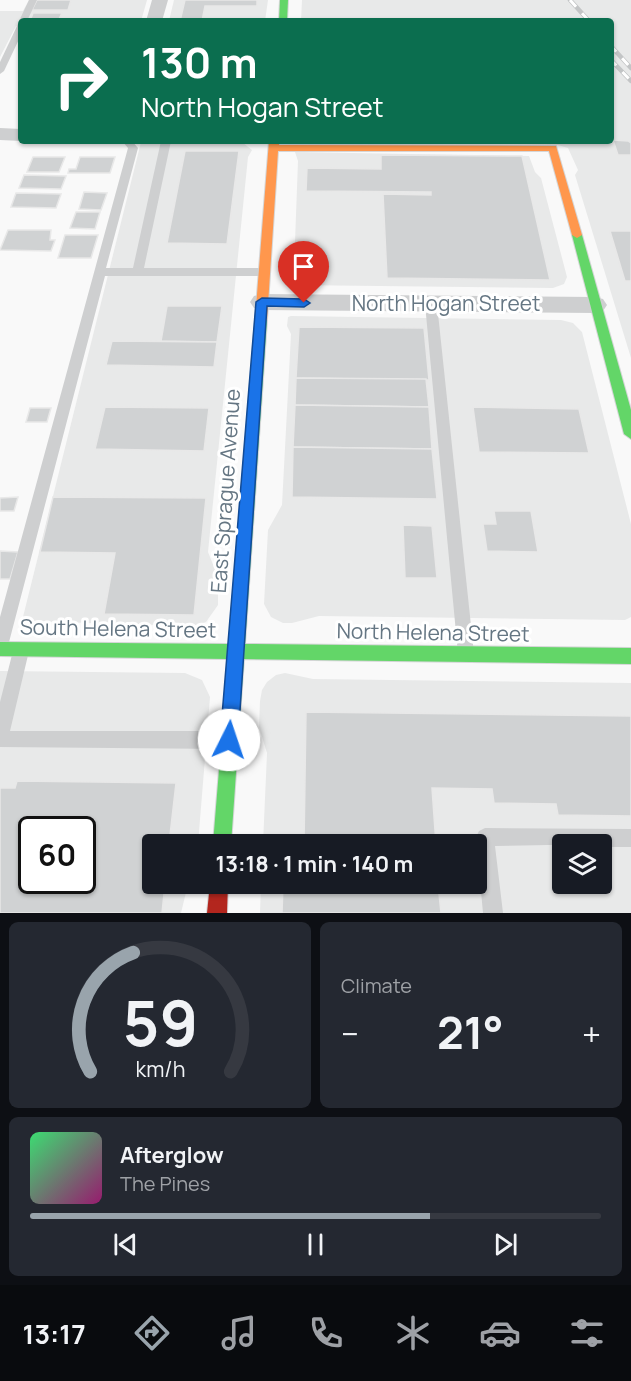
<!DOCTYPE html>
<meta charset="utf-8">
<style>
:root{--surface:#171b24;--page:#242831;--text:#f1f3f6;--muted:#9ea1a6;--line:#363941;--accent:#99a4ac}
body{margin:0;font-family:Manrope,sans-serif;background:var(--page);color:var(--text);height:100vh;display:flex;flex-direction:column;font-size:22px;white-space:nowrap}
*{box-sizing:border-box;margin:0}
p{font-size:20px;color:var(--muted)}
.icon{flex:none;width:33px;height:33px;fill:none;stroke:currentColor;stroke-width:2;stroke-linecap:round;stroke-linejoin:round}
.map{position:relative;height:913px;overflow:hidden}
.panel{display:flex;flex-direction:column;gap:9px;padding:9px;background:#0d0f14;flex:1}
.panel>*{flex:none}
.hud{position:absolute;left:18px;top:18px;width:596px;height:126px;border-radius:6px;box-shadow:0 2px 4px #0004;background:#0b6e4f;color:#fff;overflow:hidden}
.buttons{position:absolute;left:552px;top:834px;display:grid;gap:12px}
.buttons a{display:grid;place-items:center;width:60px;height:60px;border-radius:6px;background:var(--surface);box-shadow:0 2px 4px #0004;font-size:30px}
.speed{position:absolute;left:18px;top:816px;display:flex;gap:12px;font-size:30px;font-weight:700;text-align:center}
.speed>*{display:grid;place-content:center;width:78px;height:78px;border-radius:50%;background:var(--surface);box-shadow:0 2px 4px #0004;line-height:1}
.speed .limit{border:3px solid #111;border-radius:9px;background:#fff;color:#111}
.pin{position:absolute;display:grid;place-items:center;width:51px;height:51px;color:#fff;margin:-62px -26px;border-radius:50% 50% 50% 0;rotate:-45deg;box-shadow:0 0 6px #0007}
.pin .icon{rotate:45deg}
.me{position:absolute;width:66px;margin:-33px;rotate:4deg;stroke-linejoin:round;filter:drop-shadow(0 0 4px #0008)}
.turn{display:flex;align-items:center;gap:21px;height:126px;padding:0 24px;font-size:27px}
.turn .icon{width:78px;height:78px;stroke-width:2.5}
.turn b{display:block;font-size:42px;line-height:51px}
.big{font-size:45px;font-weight:700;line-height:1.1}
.panel .tile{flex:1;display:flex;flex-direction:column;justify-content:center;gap:9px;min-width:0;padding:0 21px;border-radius:9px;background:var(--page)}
.panel .dial{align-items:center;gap:0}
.dial svg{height:156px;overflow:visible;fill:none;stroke:var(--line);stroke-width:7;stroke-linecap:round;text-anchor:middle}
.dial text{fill:var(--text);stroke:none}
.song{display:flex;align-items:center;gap:18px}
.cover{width:72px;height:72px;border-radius:9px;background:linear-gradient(135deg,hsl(140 70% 55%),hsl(320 70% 35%))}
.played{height:6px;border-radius:3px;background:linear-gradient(90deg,var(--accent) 70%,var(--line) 70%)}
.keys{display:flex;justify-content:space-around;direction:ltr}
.heat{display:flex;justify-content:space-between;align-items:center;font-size:33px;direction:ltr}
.panel .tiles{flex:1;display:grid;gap:9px;grid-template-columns:1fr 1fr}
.tile:last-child{grid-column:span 2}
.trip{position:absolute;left:142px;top:834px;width:345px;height:60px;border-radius:6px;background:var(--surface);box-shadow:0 2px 4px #0004;font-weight:700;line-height:60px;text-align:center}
.tab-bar{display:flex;height:96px;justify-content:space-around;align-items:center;background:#090b0e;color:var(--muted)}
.tab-bar .icon{width:42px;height:42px}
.tab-bar .selected{color:var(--accent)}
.tab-bar b{font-size:27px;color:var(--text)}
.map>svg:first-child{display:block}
.built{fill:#e8e9e9;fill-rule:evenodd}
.building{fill:#d0d2d3;stroke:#e8e8e8;stroke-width:1.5;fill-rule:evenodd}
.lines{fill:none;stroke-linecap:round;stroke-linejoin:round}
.fast-casing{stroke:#d5d6d7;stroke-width:2}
.slow-casing{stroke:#d5d6d7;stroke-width:2}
.jam-casing{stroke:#d5d6d7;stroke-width:2}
.lane{fill:#cecfd0;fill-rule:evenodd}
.street{fill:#cecfd0;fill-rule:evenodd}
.fast{fill:#63d668;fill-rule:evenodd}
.slow{fill:#ff974d;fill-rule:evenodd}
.jam{fill:#b3261e;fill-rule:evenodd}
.rail-casing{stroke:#c3c5c6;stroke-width:4.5}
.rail{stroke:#fff;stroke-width:3;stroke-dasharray:9;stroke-linecap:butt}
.route{fill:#1a73e8;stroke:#114b97;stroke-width:1.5}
.labels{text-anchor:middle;stroke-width:6;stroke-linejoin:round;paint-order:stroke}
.street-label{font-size:21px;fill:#657683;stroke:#fff}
</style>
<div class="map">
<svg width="631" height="913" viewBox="0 0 631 913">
<rect width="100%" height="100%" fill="#f9f9f9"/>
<g class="built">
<path d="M29,0H147L141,21H21V26H16L0,57V11H23Z"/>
<path d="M174,0H268L265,21H169Z"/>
<path d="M302,0H631V358L575,175L578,170L568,148L558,145L348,141H610V21H301Z"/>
<path d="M141,142L243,143L252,150L248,157L208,552L218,577V605L206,622L195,626L22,621Z"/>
<path d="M295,152L529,156L535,172L541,178L567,277L564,284L553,288L292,285L289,283L288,277L294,269L298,161Z"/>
<path d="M291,316L561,320L573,323L582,332L631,524V617L625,620L319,616L292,623H283L271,617L264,604L268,530L282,505L291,334L287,326L288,317Z"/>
<path d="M0,671L185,673L202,680L210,697L198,844H153V884H188L181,913H0ZM32,830H82V880H32Z"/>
<path d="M285,673L313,679L631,683V913H260L261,884H477V844H263L267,753L259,727L260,701L262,690L267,682L276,675ZM562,844H602V884H562Z"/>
</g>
<g class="building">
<path d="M37,0H71L68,10H32Z"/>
<path d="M185,0H257V6H205L202,21H180Z"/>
<path d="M33,13H62L58,21H30Z"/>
<path d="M613,140L628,141L631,143V155H618Z"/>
<path d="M185,151H239L227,244L167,243Z"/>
<path d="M381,155L522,156L550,280L387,278L383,194L431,195V192L306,191L307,168L381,169Z"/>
<path d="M33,157H65L59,172H27Z"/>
<path d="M80,157H115L110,173H68L69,169H76Z"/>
<path d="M24,175L66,176L61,189L19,188Z"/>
<path d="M84,192L107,193L101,210L79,209Z"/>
<path d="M16,193L61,194L56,208L11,207Z"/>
<path d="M76,212H100L95,229L70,228Z"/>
<path d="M8,230H51L50,240H55L51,251L0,250Z"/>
<path d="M610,231H631V281H625Z"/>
<path d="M65,235H98L91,258H58Z"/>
<path d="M167,306H222L217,342L161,341Z"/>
<path d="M299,327L424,328L429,380L296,378Z"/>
<path d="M112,341L217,342L214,367L106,365Z"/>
<path d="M296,378L426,379L429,407L295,405Z"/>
<path d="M295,405L429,407L432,449L293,447Z"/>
<path d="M105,407L209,408L204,451L95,449Z"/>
<path d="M473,407L579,409L589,453L479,452Z"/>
<path d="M30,408H51L47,422H26Z"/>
<path d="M293,447L432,449L437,499L292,497Z"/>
<path d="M18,497L14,511H0V498Z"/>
<path d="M53,497L206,498L194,615L104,614L115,553L40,552Z"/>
<path d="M494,511H531L538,552L487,551L483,524H496Z"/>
<path d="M403,525L432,526L437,578H405Z"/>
<path d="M0,551L18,552L10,579H0Z"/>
<path d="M306,712L631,716V816L558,815L556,804L494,803L492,789L432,788L436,844H304Z"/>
<path d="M17,781L176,783L169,844H153V884H165L162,913H0V788H15ZM32,830H82V880H32Z"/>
<path d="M283,884H438L441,913H282Z"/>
</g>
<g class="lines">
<defs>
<g id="fast">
<path d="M280,0H288L287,21H279Z"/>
<path d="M577,232L582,235L631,410V439L624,434L572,235Z"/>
<path d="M261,316L267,320L245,644L631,648V664L244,659L231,844H213L228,659L0,656V642L229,644L255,320Z"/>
</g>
<path id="slow" d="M269,141H279V145L556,146L582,235L577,238L572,235L549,151H278L267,320L261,324L257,323L255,320Z"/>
<path id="jam" d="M210,884H228L227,913H207Z"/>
</defs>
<use href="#fast" class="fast-casing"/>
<use href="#slow" class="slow-casing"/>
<use href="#jam" class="jam-casing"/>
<g class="lane">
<path d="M29,0H37L27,21L20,23L19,21Z"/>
<path d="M18,24H21V35L4,71L0,74V62Z"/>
<path d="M122,141H132L138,148L106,268H133L161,141H171L144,268H264L270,272L264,276H105L8,646L6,651L0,653V617L128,148Z"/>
<path d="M431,300L437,304L474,654L472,659L466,662L460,659L458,654L425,304Z"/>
<path d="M21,644L27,646L29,651L10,731H226L232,734L235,740L232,746L226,749L0,747V702L13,651L15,646Z"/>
<path d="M485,828L631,829V847H602V844L495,846L503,913H483L476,837L479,831Z"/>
</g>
<g class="street">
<path d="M152,0H168L162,21H146Z"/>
<path d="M0,128L21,129V141L0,140Z"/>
<path d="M262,294L595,297L603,299L607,305L603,311L595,313L262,310L254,308L250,302L254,296Z"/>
</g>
<use href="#fast" class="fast"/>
<use href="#slow" class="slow"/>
<use href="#jam" class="jam"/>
<defs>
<g id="rail">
<path d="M570,0L589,21"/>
<path d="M610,45L631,68"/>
<path d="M610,59L631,81"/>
</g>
</defs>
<use href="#rail" class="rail-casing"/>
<use href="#rail" class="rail"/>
</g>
<path class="route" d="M262,298L304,299L310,303L304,307L267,306L238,740L235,746L229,748L223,746L220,740L256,302Z"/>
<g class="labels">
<g class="street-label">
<text x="446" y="311">North Hogan Street</text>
<text transform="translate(226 491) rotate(-86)" y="7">East Sprague Avenue</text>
<text transform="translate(118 629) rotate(1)" y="7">South Helena Street</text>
<text transform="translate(433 633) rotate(1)" y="7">North Helena Street</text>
</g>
</g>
</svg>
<div class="buttons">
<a><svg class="icon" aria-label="layers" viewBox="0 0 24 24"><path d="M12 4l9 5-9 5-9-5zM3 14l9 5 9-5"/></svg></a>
</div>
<div class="speed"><div class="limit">60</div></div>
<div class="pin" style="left:304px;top:303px;background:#d93025"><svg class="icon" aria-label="arrive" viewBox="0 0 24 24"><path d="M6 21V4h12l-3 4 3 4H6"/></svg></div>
<svg class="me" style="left:229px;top:740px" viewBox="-20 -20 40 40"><circle r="19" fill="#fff"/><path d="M0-13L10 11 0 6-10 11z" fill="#1a73e8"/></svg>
<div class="trip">13:18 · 1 min · 140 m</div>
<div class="hud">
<div class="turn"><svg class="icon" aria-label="right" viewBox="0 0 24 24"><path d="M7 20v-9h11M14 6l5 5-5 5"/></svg><div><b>130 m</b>North Hogan Street</div></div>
</div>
</div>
<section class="panel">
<div class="tiles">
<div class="tile dial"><svg viewBox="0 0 100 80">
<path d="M14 69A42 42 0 1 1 86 69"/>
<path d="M14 69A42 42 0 0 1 36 8" stroke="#99a4ac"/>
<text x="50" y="56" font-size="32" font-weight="700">59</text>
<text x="50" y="72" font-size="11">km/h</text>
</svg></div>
<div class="tile"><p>Climate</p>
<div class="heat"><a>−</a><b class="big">21°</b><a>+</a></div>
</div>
<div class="tile">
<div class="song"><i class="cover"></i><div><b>Afterglow</b><p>The Pines</p></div></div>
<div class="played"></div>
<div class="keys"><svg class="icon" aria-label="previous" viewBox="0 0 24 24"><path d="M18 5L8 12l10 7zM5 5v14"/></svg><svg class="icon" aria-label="pause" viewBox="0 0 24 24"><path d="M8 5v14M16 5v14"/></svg><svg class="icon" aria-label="next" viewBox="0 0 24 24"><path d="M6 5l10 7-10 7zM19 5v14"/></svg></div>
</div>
</div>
</section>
<nav class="tab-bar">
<b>13:17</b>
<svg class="icon selected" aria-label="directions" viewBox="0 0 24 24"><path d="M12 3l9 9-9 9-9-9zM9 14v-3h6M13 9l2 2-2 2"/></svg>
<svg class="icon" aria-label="music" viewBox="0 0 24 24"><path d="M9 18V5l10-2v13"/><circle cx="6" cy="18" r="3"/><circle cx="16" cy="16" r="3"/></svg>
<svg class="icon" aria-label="phone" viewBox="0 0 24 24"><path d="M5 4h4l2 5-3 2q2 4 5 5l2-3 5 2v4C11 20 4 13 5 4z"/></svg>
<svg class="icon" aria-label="climate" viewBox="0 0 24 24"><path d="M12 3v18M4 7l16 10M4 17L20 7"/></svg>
<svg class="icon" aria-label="car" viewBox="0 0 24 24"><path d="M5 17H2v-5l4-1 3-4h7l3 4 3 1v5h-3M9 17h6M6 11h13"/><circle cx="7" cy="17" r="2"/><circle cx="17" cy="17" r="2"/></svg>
<svg class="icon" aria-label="filters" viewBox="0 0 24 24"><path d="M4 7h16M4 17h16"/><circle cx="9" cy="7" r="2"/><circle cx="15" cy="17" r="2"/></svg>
</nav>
